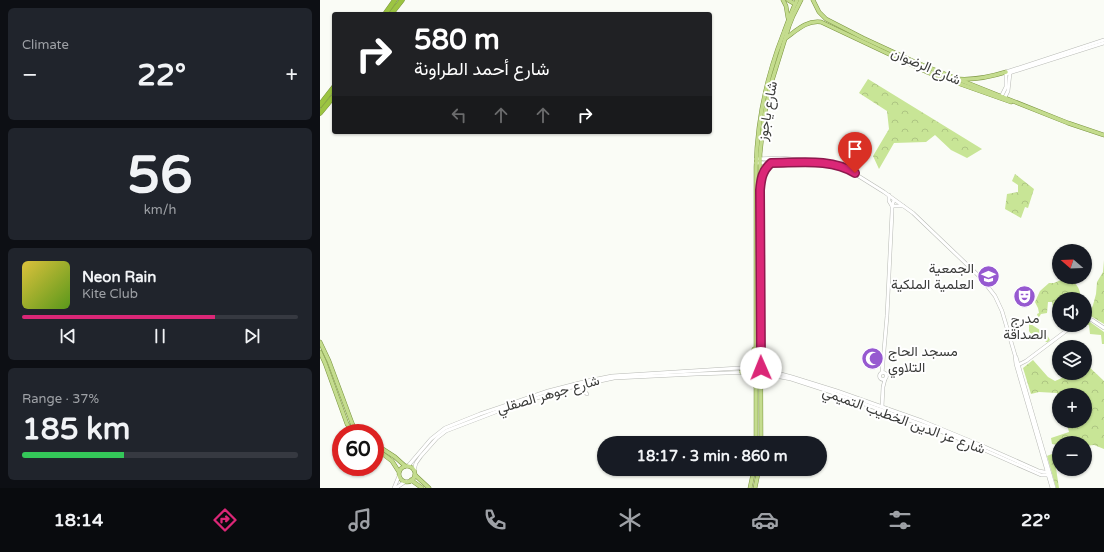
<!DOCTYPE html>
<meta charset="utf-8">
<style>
:root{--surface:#171b24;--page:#20242c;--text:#f1f3f6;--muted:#9ea1a6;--line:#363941;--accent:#db2777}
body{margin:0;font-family:"Varela Round",Vazirmatn,sans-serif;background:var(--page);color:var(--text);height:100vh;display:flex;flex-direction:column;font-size:15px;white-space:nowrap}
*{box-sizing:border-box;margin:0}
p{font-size:13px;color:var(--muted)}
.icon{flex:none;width:22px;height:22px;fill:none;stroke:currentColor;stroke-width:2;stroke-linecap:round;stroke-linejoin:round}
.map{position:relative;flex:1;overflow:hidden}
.drawer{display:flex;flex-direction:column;gap:8px;padding:8px;background:#0d0f14;width:320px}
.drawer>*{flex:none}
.banner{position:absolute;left:12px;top:12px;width:380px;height:122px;border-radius:4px;box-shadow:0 1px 3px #0004;background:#202124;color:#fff;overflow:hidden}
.needle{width:26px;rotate:289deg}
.tools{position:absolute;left:732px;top:244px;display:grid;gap:8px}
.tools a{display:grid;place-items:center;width:40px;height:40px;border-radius:50%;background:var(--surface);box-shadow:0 1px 3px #0004;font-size:20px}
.speed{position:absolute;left:12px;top:424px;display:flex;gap:8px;font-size:20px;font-weight:700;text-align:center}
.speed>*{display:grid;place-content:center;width:52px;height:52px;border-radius:50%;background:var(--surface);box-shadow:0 1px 3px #0004;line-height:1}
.speed .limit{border:6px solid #d22;background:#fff;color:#111}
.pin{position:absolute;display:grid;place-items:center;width:34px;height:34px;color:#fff;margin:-41px -17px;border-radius:50% 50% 50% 0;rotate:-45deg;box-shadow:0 0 4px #0007}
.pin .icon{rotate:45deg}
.me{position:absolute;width:44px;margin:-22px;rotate:359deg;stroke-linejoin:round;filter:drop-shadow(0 0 3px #0008)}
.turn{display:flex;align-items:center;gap:14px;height:84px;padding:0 16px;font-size:18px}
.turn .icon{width:52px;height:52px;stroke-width:2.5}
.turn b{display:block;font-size:28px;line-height:34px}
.lanes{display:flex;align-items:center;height:38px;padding:0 16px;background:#0003;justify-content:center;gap:20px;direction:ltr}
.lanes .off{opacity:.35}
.big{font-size:30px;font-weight:800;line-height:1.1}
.drawer .card{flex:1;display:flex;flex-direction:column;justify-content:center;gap:6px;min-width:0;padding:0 14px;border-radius:6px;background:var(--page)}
.drawer .dial{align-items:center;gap:0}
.dial b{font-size:52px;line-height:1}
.song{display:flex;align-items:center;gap:12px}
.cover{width:48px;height:48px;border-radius:6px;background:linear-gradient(135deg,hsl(50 70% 55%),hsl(90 70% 35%))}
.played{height:4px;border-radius:2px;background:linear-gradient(90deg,var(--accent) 70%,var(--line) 70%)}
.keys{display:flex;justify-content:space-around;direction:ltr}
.heat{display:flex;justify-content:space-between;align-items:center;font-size:22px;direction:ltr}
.charge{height:6px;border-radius:3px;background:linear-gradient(90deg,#34c759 37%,var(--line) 0)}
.trip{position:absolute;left:277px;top:436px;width:230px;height:40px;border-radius:20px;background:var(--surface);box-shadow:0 1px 3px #0004;font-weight:800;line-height:40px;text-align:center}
.menu{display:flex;height:64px;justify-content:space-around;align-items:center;background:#090b0e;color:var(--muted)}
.menu .icon{width:28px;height:28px}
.menu .active{color:var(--accent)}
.menu b{font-size:18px;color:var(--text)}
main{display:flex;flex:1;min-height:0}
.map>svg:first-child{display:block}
.forest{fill:url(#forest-crowns)}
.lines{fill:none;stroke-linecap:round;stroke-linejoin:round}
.minor-casing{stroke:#b7b9b4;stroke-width:4}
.major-casing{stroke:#7a943f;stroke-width:4.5}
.highway-casing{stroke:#7a943f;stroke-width:5.5}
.minor{stroke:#fff;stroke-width:3}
.major{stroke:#c4dc8e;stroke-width:3.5}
.highway{stroke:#9cc442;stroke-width:4.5}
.route-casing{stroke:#8e194d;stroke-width:10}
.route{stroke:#db2777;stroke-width:7}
.labels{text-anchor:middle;stroke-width:4;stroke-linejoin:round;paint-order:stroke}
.street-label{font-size:14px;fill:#3a3b39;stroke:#fff}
.poi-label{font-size:14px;fill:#3a3b39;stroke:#fff;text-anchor:end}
</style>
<main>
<section class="drawer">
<div class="card"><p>Climate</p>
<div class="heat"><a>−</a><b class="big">22°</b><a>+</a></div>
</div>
<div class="card dial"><b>56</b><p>km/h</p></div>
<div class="card">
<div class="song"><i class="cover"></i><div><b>Neon Rain</b><p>Kite Club</p></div></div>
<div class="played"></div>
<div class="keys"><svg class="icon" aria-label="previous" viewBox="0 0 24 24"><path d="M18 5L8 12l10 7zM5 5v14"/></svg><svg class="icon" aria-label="pause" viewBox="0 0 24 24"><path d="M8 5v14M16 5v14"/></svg><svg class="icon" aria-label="next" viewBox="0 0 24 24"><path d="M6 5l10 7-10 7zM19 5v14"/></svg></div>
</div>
<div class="card"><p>Range · 37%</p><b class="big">185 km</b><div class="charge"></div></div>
</section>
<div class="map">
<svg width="784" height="488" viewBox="0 0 784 488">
<defs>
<pattern id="forest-crowns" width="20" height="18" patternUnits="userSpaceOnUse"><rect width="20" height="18" fill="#c8e596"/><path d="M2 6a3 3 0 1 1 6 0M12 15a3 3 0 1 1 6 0" fill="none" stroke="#adc582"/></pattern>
</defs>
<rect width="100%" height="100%" fill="#fafcf6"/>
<g class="forest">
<path d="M548,79L662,149L647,158L631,150L615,135L606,142L574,143L559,169L553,156L569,129L567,111L539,93Z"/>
<path d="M695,174L714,189L708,208L705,207L701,218L685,209L687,194L698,192V185L692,181Z"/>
<path d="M784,260V324L769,315L773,305L776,294L777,282L783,272Z"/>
<path d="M743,279C756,280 760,287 761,299H739V308L733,309L732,302H728L727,313L721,314L719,317H718L717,314L719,313L718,308L715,302L720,291L729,283H734Z"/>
<path d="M765,322H770L784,332V344H782L781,335L770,334L769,325H765Z"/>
<path d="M709,323L720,330L721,329L724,330L730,340L728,342H726L722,336L719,338L712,336L709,331Z"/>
<path d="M713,360L728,377L735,381L742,378L746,373H765V363L784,381V449L774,445L765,446V443H739V445L732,444L731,438L749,432L746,421H765V395H739V398L737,393L719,392L711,394L703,368Z"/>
<path d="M732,454L734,455L739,488H736L727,456Z"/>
</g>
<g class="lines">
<defs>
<g id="minor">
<path d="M686,74L784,43"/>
<path d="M681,97L686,87V72L784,40"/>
<path d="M684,99L688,91L690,73"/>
<path d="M436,159L460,158L484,160L524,168L532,172L564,192L593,213L661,278L675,296L682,311L695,355L696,364L732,488"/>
<path d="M436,163L490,162"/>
<path d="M569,195V201L572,206"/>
<path d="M573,206H583"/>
<path d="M765,318L772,320L784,328"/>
<path d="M696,357L734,488"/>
<path d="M698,365L706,361L754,325"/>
<circle cx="563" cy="376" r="3.5"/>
<path d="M562,373L567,316L572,212V206L574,200"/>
<path d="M257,387L262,389L267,394"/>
<path d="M562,407L563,387L565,379"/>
<path d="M88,466L111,439L125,428L160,414L228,391L267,381L292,376L435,367L472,377L517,391L602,421L665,447L719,471L724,472H729"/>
<path d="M94,470L96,463L101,456L117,438L126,431L186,408L248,388L294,378L376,374L435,372L471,379L511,392L628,434L721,475H730"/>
<path d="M74,488L79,476"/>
<path d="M76,488L86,481"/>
</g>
<g id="major">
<path d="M463,0L466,6L468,18"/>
<path d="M468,0L475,4"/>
<path d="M493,0L499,12L506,19L543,38L595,62L748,123L784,135"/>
<path d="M466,38C477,30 487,20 501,22L609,73L691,102"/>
<path d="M639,79C656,80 670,77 686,72"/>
<path d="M441,177L445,168L451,163"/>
<path d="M0,342L9,361L32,423L34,427L41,433"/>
<path d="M0,352L5,363L27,424L34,433"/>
<path d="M442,353L447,365L454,372"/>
<path d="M424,368L430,361L434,349"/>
<path d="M421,372L429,375L435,386"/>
<path d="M442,386L445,379L452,375"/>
<path d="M436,443V167C437,120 447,75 464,32C468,21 472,10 477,0"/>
<path d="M441,443L440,154L444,117L451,84L469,26L473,16L481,0"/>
<path d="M55,444L75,457L85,466"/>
<path d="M55,448L72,461L79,472"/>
<circle cx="87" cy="474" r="8"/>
<path d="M95,475L109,488"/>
<path d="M91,480L102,488"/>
<path d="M430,488L434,469"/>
<path d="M435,488L439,469"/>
</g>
<g id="highway">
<path d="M65,14L75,0"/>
<path d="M71,14L82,0"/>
<path d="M0,105L14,87"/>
<path d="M0,113L14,96"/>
</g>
</defs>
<use href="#minor" class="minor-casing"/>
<use href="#major" class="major-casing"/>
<use href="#highway" class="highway-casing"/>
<use href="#minor" class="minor"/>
<use href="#major" class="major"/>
<use href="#highway" class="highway"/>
</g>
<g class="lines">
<defs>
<path id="route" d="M441,368L440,190C441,179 442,171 451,163C479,163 511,158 535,173"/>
</defs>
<use href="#route" class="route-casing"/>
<use href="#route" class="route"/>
</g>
<defs>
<symbol id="university-disc" viewBox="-11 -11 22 22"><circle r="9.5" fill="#9659d0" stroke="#fff"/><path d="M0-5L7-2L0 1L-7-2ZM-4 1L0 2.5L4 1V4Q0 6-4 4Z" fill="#fff"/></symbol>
<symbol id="theatre-disc" viewBox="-11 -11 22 22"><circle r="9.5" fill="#9659d0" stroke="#fff"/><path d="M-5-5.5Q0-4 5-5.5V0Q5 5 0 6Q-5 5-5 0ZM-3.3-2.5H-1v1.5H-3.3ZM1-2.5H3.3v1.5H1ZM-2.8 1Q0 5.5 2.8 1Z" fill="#fff"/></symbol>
<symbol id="mosque-disc" viewBox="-11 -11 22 22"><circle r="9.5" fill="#9659d0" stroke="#fff"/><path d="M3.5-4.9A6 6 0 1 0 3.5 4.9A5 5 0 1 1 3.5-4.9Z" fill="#fff"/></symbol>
</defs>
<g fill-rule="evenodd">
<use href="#university-disc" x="656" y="264" width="25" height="25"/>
<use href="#theatre-disc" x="692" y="284" width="25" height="25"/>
<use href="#mosque-disc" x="540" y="346" width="25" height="25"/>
</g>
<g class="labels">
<g class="street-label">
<text transform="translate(606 66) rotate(23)" y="5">شارع الرضوان</text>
<text transform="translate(447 111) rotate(-80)" y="5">شارع ياجوز</text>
<text transform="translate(228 394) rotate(-16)" y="5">شارع جوهر الصقلي</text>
<text transform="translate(584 420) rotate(20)" y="5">شارع عز الدين الخطيب التميمي</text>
</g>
<g class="poi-label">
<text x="654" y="273">الجمعية<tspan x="654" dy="16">العلمية الملكية</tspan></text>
<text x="705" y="323" text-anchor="middle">مدرج<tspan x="705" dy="16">الصداقة</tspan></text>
<text x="568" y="356" text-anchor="start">مسجد الحاج<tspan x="568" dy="16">التلاوي</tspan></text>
</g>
</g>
</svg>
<div class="tools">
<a><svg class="needle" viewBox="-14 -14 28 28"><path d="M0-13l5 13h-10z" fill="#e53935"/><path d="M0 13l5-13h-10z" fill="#9ea1a6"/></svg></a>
<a><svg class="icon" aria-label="sound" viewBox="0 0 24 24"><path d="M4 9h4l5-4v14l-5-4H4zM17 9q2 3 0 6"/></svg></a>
<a><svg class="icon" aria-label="layers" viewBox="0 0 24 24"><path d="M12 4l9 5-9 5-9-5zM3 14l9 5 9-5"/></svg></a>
<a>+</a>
<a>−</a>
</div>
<div class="speed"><div class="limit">60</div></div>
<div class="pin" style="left:535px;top:173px;background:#d93025"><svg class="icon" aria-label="arrive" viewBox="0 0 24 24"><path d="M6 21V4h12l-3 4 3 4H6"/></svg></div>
<svg class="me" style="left:441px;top:368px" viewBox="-20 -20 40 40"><circle r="19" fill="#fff"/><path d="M0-13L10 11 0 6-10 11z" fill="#db2777"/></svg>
<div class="trip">18:17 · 3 min · 860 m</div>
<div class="banner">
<div class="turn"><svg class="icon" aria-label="right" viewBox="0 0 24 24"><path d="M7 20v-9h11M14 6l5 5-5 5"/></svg><div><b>580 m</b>شارع أحمد الطراونة</div></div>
<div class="lanes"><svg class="icon off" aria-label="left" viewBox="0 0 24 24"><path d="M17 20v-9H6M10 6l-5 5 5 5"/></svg><svg class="icon off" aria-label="ahead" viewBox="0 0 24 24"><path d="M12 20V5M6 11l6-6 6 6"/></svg><svg class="icon off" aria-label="ahead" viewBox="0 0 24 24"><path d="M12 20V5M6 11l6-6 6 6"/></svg><svg class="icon" aria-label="right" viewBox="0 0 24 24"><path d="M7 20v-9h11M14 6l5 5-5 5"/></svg></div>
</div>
</div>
</main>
<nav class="menu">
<b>18:14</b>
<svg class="icon active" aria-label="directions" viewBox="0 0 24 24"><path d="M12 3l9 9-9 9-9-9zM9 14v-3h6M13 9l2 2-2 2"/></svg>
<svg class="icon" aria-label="music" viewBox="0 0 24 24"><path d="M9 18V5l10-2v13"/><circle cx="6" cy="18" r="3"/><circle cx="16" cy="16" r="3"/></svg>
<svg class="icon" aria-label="phone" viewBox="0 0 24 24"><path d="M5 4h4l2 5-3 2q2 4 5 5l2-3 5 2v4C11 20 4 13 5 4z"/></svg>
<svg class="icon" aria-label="climate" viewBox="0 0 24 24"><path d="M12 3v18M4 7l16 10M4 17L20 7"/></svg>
<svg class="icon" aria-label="car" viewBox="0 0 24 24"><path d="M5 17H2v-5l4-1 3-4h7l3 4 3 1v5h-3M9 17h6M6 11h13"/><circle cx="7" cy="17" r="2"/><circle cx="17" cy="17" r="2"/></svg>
<svg class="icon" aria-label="filters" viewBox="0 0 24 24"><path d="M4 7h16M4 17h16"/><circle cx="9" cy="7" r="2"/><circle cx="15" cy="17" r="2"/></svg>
<b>22°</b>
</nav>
